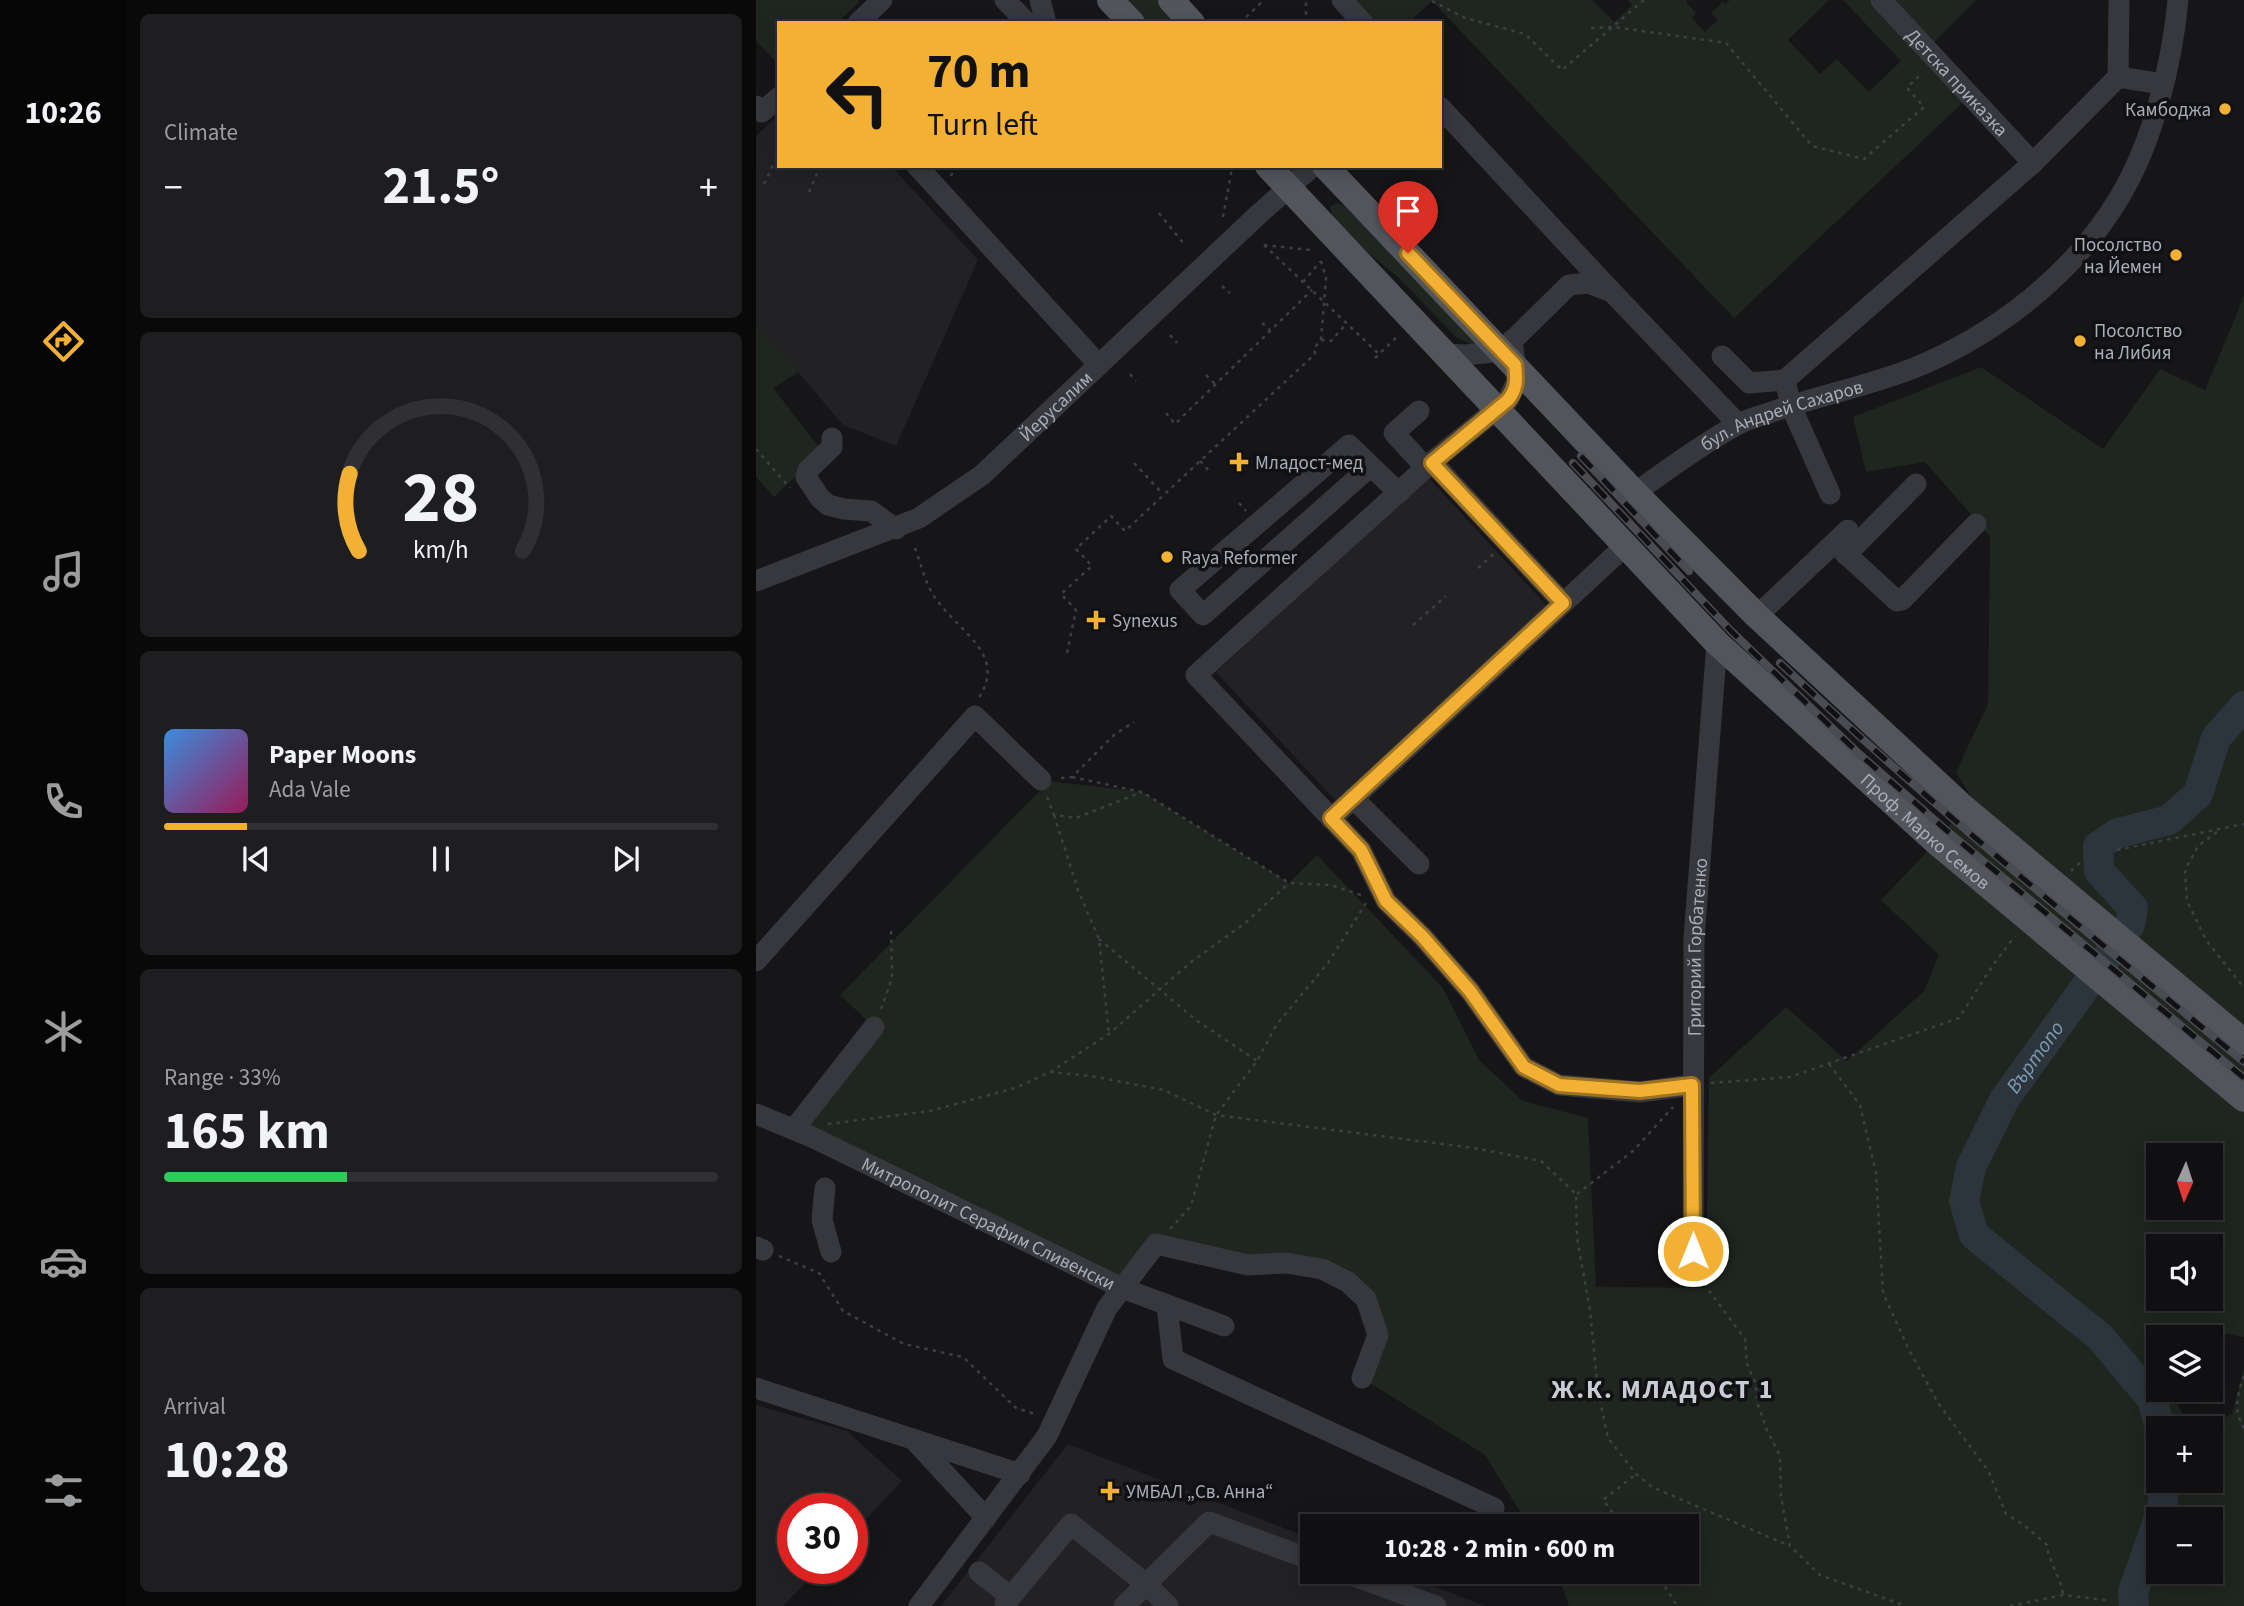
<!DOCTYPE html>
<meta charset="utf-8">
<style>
:root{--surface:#101012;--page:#1e1e20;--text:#f1f3f6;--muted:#9c9d9f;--line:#303032;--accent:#f2b134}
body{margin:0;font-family:"Source Sans 3",sans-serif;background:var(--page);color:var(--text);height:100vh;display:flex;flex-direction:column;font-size:26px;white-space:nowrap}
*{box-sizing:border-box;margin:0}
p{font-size:23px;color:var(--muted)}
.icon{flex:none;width:38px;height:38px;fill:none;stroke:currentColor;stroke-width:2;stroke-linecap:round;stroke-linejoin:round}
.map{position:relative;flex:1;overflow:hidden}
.sheet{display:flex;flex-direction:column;gap:14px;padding:14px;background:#09090a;width:630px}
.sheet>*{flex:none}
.top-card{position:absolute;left:21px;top:21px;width:665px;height:147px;border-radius:0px;box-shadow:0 4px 18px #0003,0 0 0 2px var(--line);background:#f2b134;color:#111;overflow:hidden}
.needle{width:46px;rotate:183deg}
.controls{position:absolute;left:1390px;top:1143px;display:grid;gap:14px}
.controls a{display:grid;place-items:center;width:77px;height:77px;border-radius:0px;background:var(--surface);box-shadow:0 4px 18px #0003,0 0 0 2px var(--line);font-size:35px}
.speed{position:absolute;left:21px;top:1493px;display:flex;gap:14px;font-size:35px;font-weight:700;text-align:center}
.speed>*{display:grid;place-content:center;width:91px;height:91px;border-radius:50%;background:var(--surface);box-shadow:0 4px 18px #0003,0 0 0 2px var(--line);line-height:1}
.speed .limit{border:10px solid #d22;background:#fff;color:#111}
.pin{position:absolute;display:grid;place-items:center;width:60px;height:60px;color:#fff;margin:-72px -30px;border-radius:50% 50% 50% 0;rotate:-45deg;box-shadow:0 0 7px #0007}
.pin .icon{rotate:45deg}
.me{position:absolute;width:77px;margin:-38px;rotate:0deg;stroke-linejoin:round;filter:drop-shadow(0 0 5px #0008)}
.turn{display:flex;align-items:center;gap:24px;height:147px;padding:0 35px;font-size:32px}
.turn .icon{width:91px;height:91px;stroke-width:2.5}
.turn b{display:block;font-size:49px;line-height:60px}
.big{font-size:52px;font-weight:700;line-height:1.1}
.sheet .tile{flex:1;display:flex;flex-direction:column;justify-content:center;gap:10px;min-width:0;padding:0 24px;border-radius:10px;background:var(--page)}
.sheet .dial{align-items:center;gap:0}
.dial svg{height:182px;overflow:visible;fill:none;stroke:var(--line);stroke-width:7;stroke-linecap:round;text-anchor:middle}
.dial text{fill:var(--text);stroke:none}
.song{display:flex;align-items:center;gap:21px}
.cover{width:84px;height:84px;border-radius:10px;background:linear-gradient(135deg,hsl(210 70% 55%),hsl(330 70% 35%))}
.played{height:7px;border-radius:4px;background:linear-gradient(90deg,var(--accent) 15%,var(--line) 15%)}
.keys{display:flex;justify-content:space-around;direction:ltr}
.heat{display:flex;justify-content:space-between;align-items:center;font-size:38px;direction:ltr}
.charge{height:10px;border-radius:5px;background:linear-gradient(90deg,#34c759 33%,var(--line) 0)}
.trip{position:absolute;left:544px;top:1514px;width:399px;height:70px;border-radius:0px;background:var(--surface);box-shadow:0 4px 18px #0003,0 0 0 2px var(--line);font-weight:700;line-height:70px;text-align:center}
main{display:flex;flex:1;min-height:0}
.tabs{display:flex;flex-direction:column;width:126px;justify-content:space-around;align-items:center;background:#060607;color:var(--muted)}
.tabs .icon{width:49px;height:49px}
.tabs .on{color:var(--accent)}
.tabs b{font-size:32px;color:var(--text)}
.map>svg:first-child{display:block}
.built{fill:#222225}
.green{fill:#1e261f;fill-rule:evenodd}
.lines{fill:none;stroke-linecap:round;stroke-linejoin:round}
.river{stroke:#2c353c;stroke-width:30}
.path{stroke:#3d3f44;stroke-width:2.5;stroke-dasharray:3.5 5;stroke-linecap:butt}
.minor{stroke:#37383d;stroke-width:21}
.major{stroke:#53555c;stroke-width:26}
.rail-casing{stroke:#4a4c52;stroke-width:8}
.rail{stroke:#111113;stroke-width:5;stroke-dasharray:16;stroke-linecap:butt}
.route-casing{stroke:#9d7322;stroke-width:18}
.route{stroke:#f2b134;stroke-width:12}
.poi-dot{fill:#f2b134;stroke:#111113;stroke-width:2.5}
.labels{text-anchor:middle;stroke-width:7;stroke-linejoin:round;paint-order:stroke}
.street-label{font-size:19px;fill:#a8adb8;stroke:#111113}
.poi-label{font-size:19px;fill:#a8adb8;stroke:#111113;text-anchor:start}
.water-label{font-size:21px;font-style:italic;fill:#7f9bb3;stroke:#111113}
.district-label{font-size:26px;font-weight:bold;letter-spacing:2px;fill:#c9ccd4;stroke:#111113}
</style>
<main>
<nav class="tabs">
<b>10:26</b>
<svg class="icon on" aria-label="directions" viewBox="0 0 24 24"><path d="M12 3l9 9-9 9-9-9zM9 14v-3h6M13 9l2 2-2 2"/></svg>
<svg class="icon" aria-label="music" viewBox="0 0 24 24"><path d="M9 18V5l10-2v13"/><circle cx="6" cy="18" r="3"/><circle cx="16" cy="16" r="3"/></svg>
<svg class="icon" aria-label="phone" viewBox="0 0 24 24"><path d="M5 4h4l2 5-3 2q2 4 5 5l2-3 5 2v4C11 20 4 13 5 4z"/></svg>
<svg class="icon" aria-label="climate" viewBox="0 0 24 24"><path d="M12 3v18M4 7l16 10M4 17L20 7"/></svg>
<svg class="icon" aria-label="car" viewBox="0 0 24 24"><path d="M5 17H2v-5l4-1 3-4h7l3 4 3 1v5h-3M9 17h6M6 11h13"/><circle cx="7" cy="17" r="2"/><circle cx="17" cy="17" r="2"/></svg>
<svg class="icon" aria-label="filters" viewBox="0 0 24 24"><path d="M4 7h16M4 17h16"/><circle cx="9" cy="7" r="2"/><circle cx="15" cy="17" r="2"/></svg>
</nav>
<section class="sheet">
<div class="tile"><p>Climate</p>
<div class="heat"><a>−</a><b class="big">21.5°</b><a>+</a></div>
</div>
<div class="tile dial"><svg viewBox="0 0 100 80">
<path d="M14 69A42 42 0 1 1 86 69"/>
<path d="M14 69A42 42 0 0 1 10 35" stroke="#f2b134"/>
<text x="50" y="56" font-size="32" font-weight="700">28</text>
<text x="50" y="72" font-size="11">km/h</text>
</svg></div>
<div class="tile">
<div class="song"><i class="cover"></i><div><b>Paper Moons</b><p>Ada Vale</p></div></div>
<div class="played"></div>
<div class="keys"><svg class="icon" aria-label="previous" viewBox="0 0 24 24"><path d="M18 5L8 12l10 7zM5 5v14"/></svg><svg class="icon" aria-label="pause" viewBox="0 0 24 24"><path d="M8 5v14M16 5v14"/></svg><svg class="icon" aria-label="next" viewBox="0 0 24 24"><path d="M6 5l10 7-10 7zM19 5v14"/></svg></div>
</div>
<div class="tile"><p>Range · 33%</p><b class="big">165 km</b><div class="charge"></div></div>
<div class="tile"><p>Arrival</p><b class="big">10:28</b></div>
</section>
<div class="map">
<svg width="1488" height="1606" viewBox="0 0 1488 1606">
<rect width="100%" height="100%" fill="#161618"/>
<g class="built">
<path d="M23,114V166H135L222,260L140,446L87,425L43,373L0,326V136Z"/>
<path d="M672,477L791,606L580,801L460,672Z"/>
<path d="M0,1405L91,1431L146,1481L96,1534V1508H37V1568H64L27,1606H0Z"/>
<path d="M312,1444L556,1539V1572H640L729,1606H185Z"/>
</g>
<g class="green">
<path d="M0,0H102L103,2L81,23H23V65L0,41Z"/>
<path d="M371,0H405L427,23H392Z"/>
<path d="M586,0H836L858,22L876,5L872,0H931L930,2L940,13L936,18L949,32L962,20L955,13L967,2L969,4L974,0H1073L1032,40L1064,74L1081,59L1113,92L1145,61L1087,0H1220L1171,49L1214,96L978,318L676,1L652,23H607Z"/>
<path d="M580,203L588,206L730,344L718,346L701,338L643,278L610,251L576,217L574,207Z"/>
<path d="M1488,296V1337L1436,1327L1423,1337H1402V1355L1397,1359L1402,1369V1390H1413L1435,1428H1402V1480H1454V1428H1448L1476,1414L1488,1369V1606H813L801,1572H931V1526H773L729,1455L606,1378L622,1335L592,1282L400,1244L366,1288L38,1129L118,1027L84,995L293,781L386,792L533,883L561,855L687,988L723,1060L767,1101L832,1118L840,1287L950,1288L953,1078L1030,1007L1091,1061L1168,991L1183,955L1125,900L1170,853L1216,798L1200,772L1232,704L1234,536L1169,462L1110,472L1097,417L1225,367L1347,449L1404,369L1449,390ZM1402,1155H1454V1208H1402ZM1402,1246H1454V1298H1402ZM1402,1519H1454V1572H1402Z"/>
<path d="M0,326L43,372L17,388L66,451L18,497L0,477Z"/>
</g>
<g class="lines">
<g class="river">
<path id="s1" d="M1404,1428L1396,1399L1344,1337L1218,1235L1208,1201L1215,1167L1248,1100L1374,925L1377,908L1343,871L1342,846L1362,833L1413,820L1442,794L1460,738L1488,706"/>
<path d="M1402,1519L1407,1505L1408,1480"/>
<path d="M1378,1606L1377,1592L1402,1521"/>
</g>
<g class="path">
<path d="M676,1L709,18L769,34L806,70L888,0"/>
<path d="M484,23L508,0"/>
<path d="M550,23V0"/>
<path d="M835,28L858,27L970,43L1056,146L1108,159L1168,107L1151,88L1166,73"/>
<path d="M195,176L199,166"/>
<path d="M8,184L23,153"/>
<path d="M53,192L63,169L60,166"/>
<path d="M403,213L428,244"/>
<path d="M467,217L476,168"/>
<path d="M508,245L623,354"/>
<path d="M508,245L554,250"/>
<path d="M547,282L565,261"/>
<path d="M466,286L474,293"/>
<path d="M506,323L514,330"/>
<path d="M414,335L421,343"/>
<path d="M565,340L575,341L591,323"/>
<path d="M619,358L643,335"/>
<path d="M374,374L380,381"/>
<path d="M450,375L459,384"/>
<path d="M410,413L419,424L556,290"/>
<path d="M0,449L34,488"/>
<path d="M444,461L455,473"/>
<path d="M378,463L407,494"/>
<path d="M483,503L490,511"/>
<path d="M159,548C165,564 170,586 180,599C204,633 252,655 222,699"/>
<path d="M722,568L738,554"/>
<path d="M657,625L690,596"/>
<path d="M311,653L320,610L305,594L336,566L320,549L355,516L369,531L559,354L558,348L565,340L570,278L565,261"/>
<path d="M316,777L386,792L533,883L575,885L605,895"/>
<path d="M305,778L316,777L358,735L378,722"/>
<path d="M291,797L298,815L320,818L386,792"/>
<path d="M298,815L322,890L343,939L353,1034"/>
<path d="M1461,832L1442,846L1429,870L1431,901L1450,940L1488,988"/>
<path d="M1361,850L1488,824"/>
<path d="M1315,871L1328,859"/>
<path d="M343,939L440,1020L501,1061"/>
<path d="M125,1009L136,978L135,926"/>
<path d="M1073,1064L1104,1105L1120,1173L1127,1293L1152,1348L1182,1403L1233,1472L1250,1514L1268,1525L1291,1545C1293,1564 1305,1576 1307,1595"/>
<path d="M294,1072L335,1076L408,1090L460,1115L718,1148L785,1161L820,1194L821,1238L834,1310L842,1391L852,1438L880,1474L896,1487L1034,1546"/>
<path d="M955,1083L1034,1077L1203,1018L1237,965L1259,936"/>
<path d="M72,1124L174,1111L259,1088L294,1072L353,1034L435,962L488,924L533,883"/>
<path d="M821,1194L877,1151L917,1107"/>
<path d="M414,1229L435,1206L460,1115L501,1061L521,1024L572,963L610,903"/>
<path d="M23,1256L63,1273L87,1311L148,1344L207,1357L260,1408L279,1414"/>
<path d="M943,1267L951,1288L989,1339L991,1364L999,1382L1002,1405L1010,1428L1024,1456L1025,1496L1034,1546L1064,1575L1150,1606"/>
<path d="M1488,1376C1481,1395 1477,1410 1488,1428"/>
<path d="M867,1526L847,1500L879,1475"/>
<path d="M900,1572L921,1606"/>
<path d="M1254,1606L1307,1595L1350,1600"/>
</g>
<g class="minor">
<path d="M249,0L271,23"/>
<path d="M284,0L290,23"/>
<path d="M586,0L607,23"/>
<path id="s2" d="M1125,0L1277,163"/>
<path d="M102,23L126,0"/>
<path d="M1362,77L1407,84"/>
<path d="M0,106L6,112L23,97"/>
<path d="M684,107L856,292L982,424"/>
<path d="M161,166L343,365"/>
<path d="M756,340L761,381L752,400L676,462L440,675L605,850L630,901L666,936L714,991L768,1067L803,1085L884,1092L936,1085"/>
<path d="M688,354L709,355L746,351L813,285L833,283L853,291"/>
<path d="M966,356L993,383L1029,380"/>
<path d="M663,411L638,433L670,468"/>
<path d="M76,438V447L52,470L50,477L64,498L72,505L88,509L115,511L140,529"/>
<path d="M676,462L807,603"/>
<path d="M615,466L447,615L424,590L593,445L643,493"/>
<path id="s3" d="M879,493C909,471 949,442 981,425C991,419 1004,416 1016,412C1062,396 1112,386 1158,368C1239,335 1318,274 1363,198C1397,142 1416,64 1422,0"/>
<path d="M1074,494L1035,406L1029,380L1277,163L1362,77L1363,0"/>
<path d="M1078,543L1141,601L1146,600L1220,524"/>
<path d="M1090,555L1160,484"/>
<path id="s4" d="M0,581L163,518L226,475L504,213L557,166"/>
<path d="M1001,616L1092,530"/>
<path d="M597,798L663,864"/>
<path d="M575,819L869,546"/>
<path d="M0,961L219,716L285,780"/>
<path id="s5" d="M0,1114L58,1138L366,1288L468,1326"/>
<path d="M38,1129L118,1027"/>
<path d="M69,1188L66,1220L75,1252"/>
<path d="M0,1247L7,1250"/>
<path id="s6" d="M937,1251L938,938L961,643"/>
<path d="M411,1305L417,1359L738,1508"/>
<path d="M0,1388L264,1474"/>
<path d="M158,1440L230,1518"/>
<path d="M223,1572L255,1597"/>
<path d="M587,1572L680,1606"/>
<path d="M163,1606L291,1436L351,1308L400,1244L492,1265L530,1263L566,1269L592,1282L610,1299L622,1335L606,1378"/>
<path d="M251,1606L249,1604L315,1524L390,1584L412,1606"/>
<path d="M368,1606L453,1522L556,1560"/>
</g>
<g class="major">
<path d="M354,0L376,23"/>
<path d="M415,0L436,23"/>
<path id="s7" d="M512,166L961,643L1179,841L1488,1099"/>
<path d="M569,166L879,493L1001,616L1208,808L1488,1042"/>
</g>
<defs>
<g id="rail">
<path d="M825,456L933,571"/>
<path d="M817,463L975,631L1101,752L1190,830L1488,1078"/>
<path d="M1024,663C1173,804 1330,931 1488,1062"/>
</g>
</defs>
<use href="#rail" class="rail-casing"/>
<use href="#rail" class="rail"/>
</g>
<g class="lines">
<defs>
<path id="route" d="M652,253L759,365C761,379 761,389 752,400L676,463L807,603L575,818L605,850L630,901L666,936L714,991L768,1067L803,1085L884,1091L936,1085L937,1251"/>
</defs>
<use href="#route" class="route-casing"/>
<use href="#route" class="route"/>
</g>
<g class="poi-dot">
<circle cx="1469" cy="109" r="7"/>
<circle cx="1420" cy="255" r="7"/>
<circle cx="1324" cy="341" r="7"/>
<path d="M479.5 451.5h7v7h7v7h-7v7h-7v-7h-7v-7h7z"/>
<circle cx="411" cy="557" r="7"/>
<path d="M336.5 609.5h7v7h7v7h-7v7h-7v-7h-7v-7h7z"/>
<path d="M350.5 1480.5h7v7h7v7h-7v7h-7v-7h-7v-7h7z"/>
</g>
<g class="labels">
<g class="street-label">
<text dy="7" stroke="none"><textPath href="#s2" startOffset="112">Детска приказка</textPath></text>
<text dy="7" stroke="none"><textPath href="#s4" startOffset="352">Йерусалим</textPath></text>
<text dy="7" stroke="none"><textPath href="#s3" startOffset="168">бул. Андрей Сахаров</textPath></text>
<text dy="7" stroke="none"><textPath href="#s7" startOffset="936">Проф. Марко Семов</textPath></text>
<text dy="7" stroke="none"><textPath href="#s6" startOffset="304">Григорий Горбатенко</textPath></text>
<text dy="7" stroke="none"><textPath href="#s5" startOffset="257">Митрополит Серафим Сливенски</textPath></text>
</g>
<g class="poi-label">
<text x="1455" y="116" text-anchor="end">Камбоджа</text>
<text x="1406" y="251" text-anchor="end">Посолство<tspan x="1406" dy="22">на Йемен</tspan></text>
<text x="1338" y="337">Посолство<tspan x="1338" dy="22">на Либия</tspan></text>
<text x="499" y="469">Младост-мед</text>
<text x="425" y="564">Raya Reformer</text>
<text x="356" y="627">Synexus</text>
<text x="370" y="1498">УМБАЛ „Св. Анна“</text>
</g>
<g class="water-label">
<text dy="7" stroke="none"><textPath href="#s1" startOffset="471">Въртопо</textPath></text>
</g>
<g class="district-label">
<text x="907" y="1398">Ж.К. МЛАДОСТ 1</text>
</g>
</g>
</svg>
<div class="controls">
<a><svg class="needle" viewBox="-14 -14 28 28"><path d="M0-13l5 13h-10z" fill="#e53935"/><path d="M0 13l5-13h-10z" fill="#9c9d9f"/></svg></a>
<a><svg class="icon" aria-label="sound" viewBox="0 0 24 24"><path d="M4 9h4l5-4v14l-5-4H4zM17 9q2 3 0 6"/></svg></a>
<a><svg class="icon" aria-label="layers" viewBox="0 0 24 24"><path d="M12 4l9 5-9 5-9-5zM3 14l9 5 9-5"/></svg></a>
<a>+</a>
<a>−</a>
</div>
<div class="speed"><div class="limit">30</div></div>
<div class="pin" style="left:652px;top:253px;background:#d93025"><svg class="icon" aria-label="arrive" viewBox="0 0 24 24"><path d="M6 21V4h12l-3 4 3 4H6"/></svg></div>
<svg class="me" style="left:937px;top:1251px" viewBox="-20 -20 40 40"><circle r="17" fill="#f2b134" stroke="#fff" stroke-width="3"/><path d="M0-11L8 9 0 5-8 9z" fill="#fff"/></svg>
<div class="trip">10:28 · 2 min · 600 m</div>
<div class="top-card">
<div class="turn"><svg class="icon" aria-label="left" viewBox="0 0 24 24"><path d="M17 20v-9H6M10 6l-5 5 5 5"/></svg><div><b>70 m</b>Turn left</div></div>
</div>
</div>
</main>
